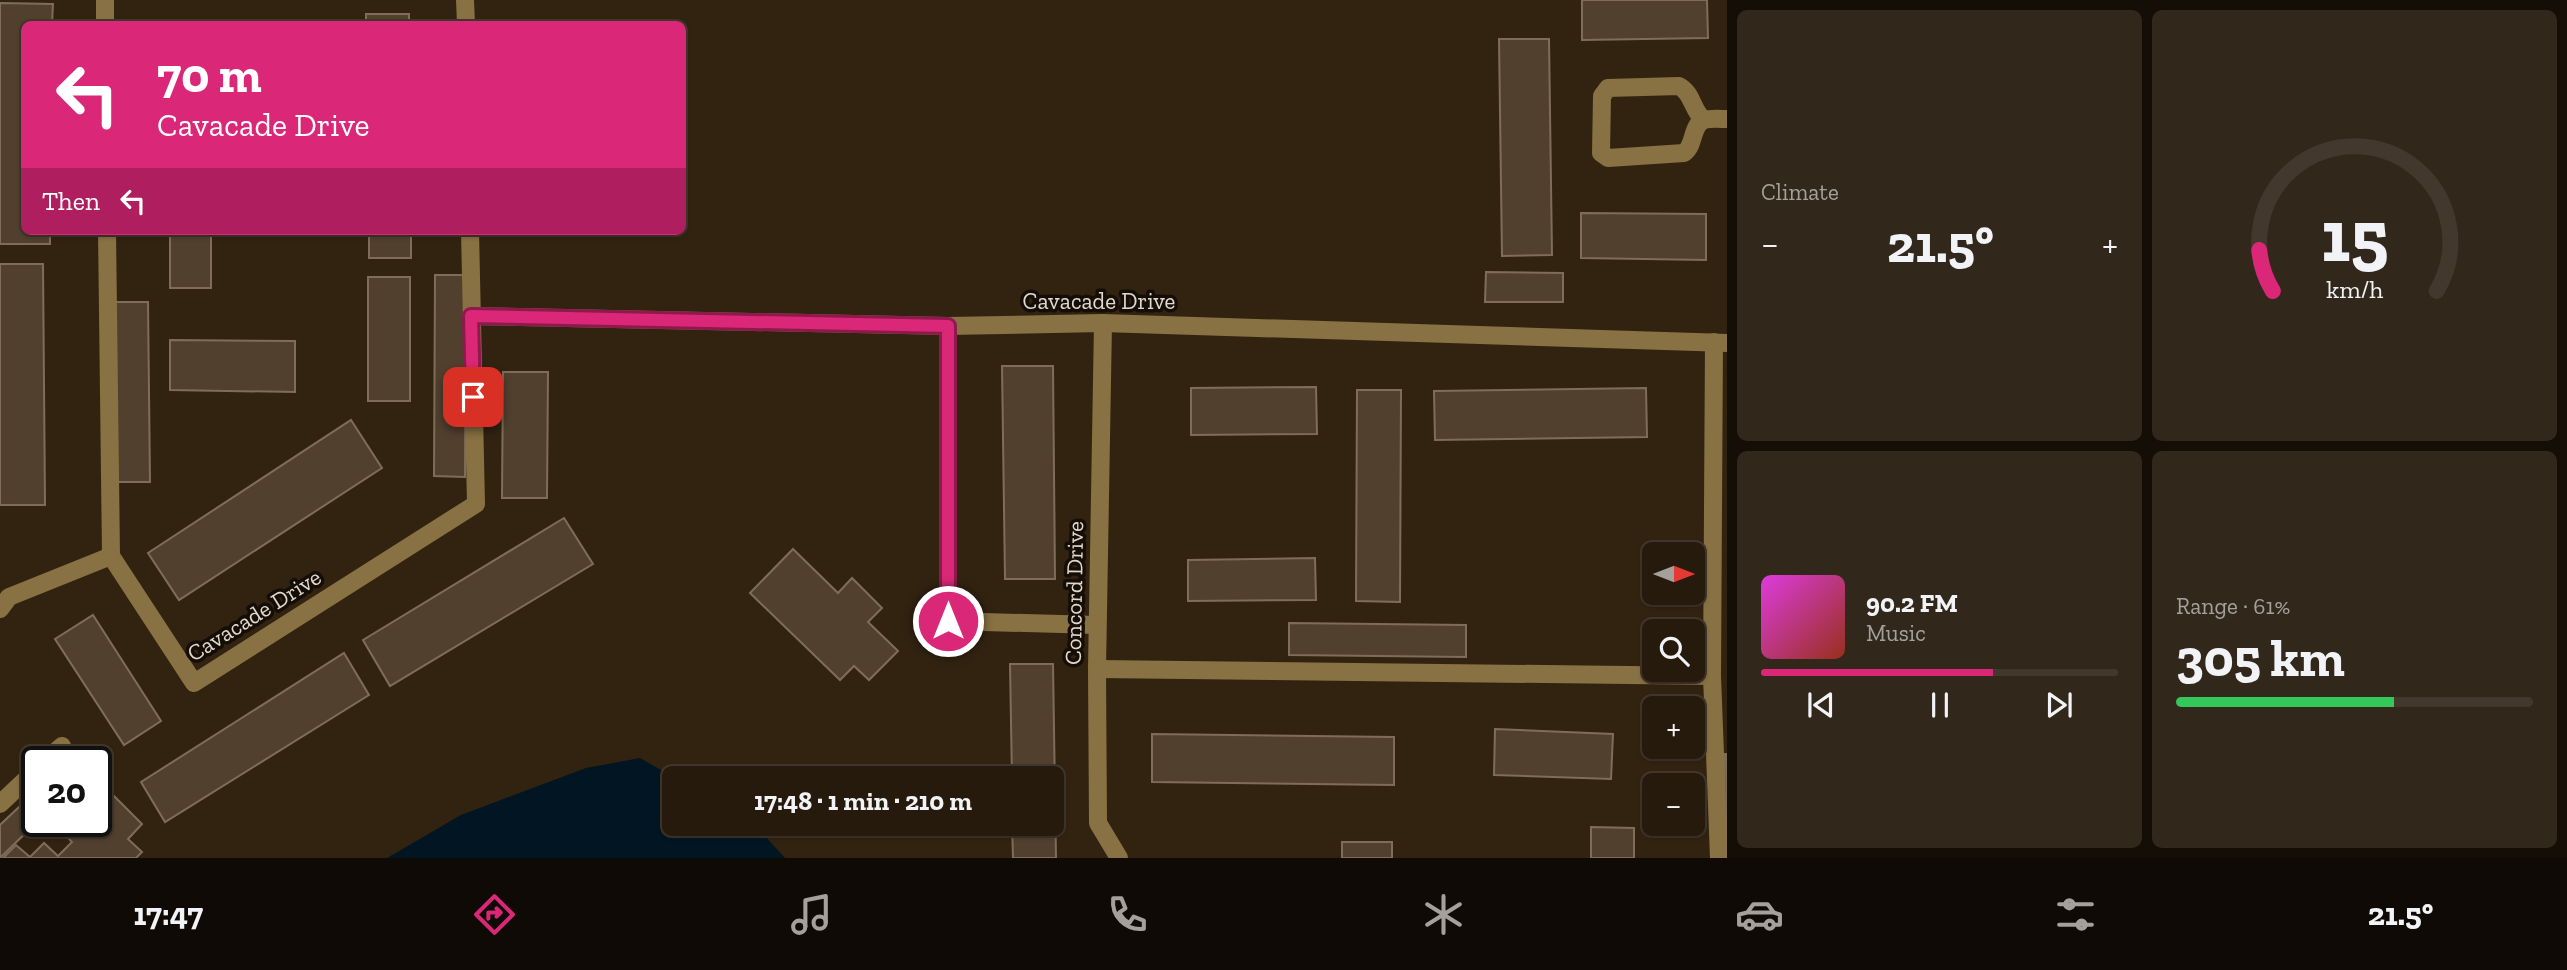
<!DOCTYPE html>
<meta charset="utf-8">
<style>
:root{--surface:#261a0d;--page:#32271b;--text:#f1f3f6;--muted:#a4a19d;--line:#42382e;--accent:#db2777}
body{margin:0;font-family:"Zilla Slab",serif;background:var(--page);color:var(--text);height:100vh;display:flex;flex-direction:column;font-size:26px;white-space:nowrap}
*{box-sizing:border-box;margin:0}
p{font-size:23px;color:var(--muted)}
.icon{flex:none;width:38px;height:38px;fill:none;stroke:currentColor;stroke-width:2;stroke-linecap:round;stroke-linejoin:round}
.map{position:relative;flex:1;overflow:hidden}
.side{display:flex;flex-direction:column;gap:10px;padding:10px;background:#150e07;width:840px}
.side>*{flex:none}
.banner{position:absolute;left:21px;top:21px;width:665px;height:214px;border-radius:10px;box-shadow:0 2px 5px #0004,0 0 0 2px var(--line);background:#db2777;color:#fff;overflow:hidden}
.needle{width:46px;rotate:90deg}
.controls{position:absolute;left:1642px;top:542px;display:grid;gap:14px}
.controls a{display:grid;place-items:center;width:63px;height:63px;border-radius:10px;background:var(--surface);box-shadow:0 2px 5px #0004,0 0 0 2px var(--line);font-size:35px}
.speed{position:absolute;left:21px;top:746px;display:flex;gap:14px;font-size:35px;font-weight:700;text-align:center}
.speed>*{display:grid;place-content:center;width:91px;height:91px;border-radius:50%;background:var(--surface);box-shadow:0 2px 5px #0004,0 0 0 2px var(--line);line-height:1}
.speed .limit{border:4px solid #111;border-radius:10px;background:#fff;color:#111}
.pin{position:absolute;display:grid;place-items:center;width:60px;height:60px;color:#fff;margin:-30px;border-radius:14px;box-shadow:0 4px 10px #0006}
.me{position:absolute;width:77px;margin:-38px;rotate:0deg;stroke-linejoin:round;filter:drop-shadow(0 0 5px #0008)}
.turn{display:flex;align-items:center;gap:24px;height:147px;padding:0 21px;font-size:32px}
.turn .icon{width:91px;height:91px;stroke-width:2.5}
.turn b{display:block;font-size:49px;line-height:60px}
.then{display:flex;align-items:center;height:66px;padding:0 21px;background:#0003;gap:14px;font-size:26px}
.big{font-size:52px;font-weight:700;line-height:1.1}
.side .tile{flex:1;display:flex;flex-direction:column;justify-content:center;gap:10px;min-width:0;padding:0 24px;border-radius:10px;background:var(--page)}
.side .dial{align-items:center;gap:0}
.dial svg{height:182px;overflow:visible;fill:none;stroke:var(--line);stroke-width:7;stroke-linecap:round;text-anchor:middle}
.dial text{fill:var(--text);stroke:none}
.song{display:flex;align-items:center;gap:21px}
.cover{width:84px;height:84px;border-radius:10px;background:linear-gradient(135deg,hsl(300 70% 55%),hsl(10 70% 35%))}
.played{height:7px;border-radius:4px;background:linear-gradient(90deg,var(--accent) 65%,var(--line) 65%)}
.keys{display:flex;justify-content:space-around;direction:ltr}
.heat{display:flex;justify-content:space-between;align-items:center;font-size:38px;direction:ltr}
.charge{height:10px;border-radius:5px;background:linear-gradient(90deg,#34c759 61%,var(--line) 0)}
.side .tiles{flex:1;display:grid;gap:10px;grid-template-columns:repeat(2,1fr)}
.trip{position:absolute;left:662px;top:766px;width:402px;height:70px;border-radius:10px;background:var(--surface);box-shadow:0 2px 5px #0004,0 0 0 2px var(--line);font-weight:700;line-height:70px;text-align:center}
.menu{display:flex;height:112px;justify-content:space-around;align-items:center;background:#0f0a05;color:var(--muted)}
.menu .icon{width:49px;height:49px}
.menu .active{color:var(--accent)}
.menu b{font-size:32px;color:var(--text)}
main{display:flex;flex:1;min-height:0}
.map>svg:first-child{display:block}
.water{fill:#011622}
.building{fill:#51402e;stroke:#7f6d59;stroke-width:2}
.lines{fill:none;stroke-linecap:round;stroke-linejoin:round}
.minor{stroke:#887143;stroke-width:18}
.route-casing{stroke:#8e194d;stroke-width:18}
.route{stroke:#db2777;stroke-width:12}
.labels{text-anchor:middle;stroke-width:7;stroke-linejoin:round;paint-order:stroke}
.street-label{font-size:23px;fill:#e3d8ce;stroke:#150e07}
</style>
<main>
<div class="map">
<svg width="1727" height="858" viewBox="0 0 1727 858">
<rect width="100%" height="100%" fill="#322311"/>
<path class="water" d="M640,758L677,779H674V824H754L785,858H387L461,815L586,768Z"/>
<g class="building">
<path d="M1582,0H1707L1708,38L1582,40Z"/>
<path d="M0,3L53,4L52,24H24V231H50V244H0Z"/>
<rect x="366" y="14" width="43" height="10"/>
<path d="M1499,39H1549L1552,255L1502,256Z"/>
<path d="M1581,213L1706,214V260L1581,258Z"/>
<rect x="170" y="231" width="41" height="57"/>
<rect x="369" y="231" width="42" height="27"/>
<path d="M0,264H43L45,505H0Z"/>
<path d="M1486,272L1563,273V302H1485Z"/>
<path d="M435,275H466L465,477L434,476Z"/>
<rect x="368" y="277" width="42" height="124"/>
<path d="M115,302H148L150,482H117Z"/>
<path d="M170,340L295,341V392L170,390Z"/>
<path d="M1002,366H1053L1055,579H1005Z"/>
<path d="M503,372H548L547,498H502Z"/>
<path d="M1316,387L1317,434L1191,435V388Z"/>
<path d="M1646,388L1647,437L1435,440L1434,391Z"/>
<path d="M1357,390H1401L1400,602L1356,601Z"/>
<path d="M351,420L382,468L179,600L148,553Z"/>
<path d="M564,518L593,564L390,686L363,640Z"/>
<path d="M793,549L838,593L852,578L882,608L868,622L898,651L869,680L854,666L840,680L750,593Z"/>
<path d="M1315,558L1316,600L1188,601V560Z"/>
<path d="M93,615L161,721L124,745L55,639Z"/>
<path d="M1289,623L1466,625V657L1289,655Z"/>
<path d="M344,653L369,695L165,822L141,782Z"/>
<path d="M1010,664H1053L1056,858H1013L1012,824H1052V779H1012Z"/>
<path d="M1495,729L1613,734L1611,779L1494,775Z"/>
<path d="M1152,734L1394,737V785L1152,782Z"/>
<path d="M79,748L93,761H65Z"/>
<path d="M1725,754H1727V858H1724Z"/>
<path d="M102,784L142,824L128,839L142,852L136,858H3L16,845L30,857L44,843L58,856L72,842L59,828L66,821H96V790Z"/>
<path d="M37,790L38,821L0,858V825Z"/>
<path d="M1591,827L1634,828V858H1591Z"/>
<rect x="1342" y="842" width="50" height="16"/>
</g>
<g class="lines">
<g class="minor">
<path d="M105,0V24"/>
<path d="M465,0L466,24"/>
<path d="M1704,120C1692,111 1693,93 1679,86L1608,88L1602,96L1601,153L1608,158L1684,153C1695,146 1691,125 1704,120C1710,118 1721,119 1727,119"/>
<path d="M107,231L111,556L194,683L476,504L470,231"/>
<path d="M471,316L948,326L1103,323L1727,343"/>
<path d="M1103,323L1097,669L1098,823L1119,858"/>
<path d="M948,326V621L1097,625"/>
<path d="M1714,342L1712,676L1719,858"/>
<path d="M0,609L9,597L111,556"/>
<path d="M1097,669L1712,676"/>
<path d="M45,761L62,746"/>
<path d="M0,804L37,769"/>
</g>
</g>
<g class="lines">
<defs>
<path id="route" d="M473,397L471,316L948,326V621"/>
</defs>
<use href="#route" class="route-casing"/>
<use href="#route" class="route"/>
</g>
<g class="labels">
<g class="street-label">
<text x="1099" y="309">Cavacade Drive</text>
<text transform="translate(1074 593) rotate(-89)" y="8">Concord Drive</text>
<text transform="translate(254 615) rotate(-32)" y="8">Cavacade Drive</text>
</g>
</g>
</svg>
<div class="controls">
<a><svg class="needle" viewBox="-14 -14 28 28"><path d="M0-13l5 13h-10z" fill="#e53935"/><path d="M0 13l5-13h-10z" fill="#a4a19d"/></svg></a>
<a><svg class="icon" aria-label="search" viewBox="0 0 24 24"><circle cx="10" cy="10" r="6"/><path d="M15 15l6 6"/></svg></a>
<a>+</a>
<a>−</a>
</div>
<div class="speed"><div class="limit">20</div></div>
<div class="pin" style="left:473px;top:397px;background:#d93025"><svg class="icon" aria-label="arrive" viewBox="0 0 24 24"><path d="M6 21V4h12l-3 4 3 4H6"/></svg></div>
<svg class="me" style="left:948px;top:621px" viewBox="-20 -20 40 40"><circle r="17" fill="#db2777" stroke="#fff" stroke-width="3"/><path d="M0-11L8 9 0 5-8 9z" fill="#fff"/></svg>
<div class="trip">17:48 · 1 min · 210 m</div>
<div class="banner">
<div class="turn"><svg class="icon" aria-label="left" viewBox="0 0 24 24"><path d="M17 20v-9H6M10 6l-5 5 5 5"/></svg><div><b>70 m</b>Cavacade Drive</div></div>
<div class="then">Then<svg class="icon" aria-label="left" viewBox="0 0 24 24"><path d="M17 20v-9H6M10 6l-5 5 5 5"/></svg></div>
</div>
</div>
<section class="side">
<div class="tiles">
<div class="tile"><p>Climate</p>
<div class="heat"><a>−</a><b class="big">21.5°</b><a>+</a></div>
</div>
<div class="tile dial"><svg viewBox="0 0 100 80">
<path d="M14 69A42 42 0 1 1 86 69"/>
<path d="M14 69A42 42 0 0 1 8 51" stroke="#db2777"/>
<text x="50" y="56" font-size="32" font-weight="700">15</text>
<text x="50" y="72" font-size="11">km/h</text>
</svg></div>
<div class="tile">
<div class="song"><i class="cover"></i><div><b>90.2 FM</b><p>Music</p></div></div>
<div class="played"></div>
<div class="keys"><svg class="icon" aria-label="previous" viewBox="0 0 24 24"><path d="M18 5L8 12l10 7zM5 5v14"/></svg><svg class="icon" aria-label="pause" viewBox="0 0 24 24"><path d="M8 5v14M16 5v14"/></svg><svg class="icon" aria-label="next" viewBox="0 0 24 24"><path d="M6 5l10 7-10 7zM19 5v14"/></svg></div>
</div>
<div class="tile"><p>Range · 61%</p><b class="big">305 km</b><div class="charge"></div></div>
</div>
</section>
</main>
<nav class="menu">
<b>17:47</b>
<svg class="icon active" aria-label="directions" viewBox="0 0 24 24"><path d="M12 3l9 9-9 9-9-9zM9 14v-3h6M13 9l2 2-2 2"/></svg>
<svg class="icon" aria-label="music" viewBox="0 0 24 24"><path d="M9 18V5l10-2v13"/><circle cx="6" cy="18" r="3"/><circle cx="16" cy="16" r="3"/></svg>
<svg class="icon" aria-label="phone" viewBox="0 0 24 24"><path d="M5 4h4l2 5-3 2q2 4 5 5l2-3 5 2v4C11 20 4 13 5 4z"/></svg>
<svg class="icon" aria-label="climate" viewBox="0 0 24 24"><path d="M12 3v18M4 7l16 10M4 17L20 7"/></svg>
<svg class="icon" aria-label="car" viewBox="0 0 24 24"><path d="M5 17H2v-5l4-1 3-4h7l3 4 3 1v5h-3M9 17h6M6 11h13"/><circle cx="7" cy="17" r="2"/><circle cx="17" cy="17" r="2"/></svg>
<svg class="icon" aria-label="filters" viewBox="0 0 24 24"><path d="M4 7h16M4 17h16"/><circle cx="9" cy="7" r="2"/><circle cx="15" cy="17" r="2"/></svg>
<b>21.5°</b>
</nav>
